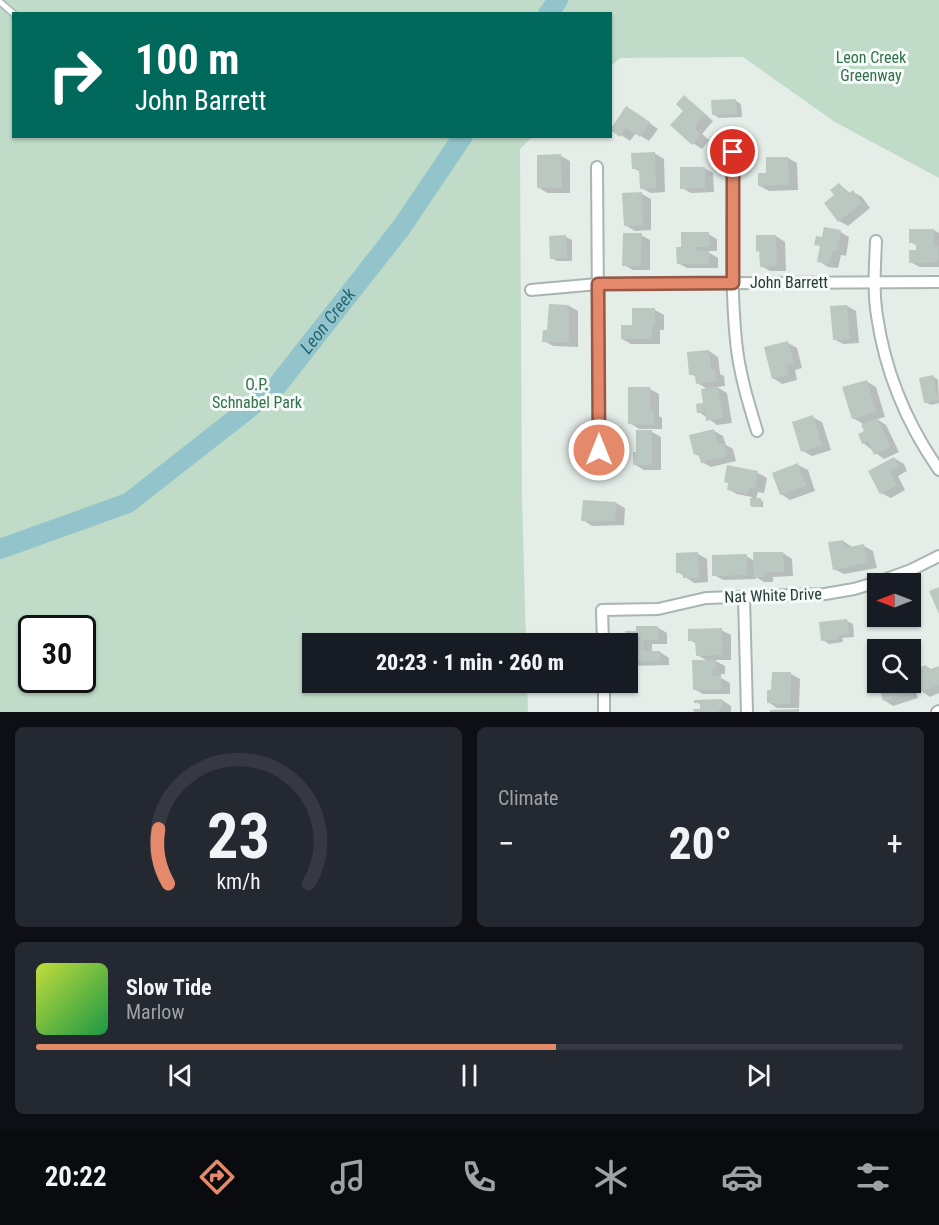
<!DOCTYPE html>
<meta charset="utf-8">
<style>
:root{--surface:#171b24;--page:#242831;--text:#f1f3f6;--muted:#9ea1a6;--line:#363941;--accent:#e5896b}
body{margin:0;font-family:"Roboto Condensed",sans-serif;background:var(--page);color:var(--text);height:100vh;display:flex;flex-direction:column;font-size:22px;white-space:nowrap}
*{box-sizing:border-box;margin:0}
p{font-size:20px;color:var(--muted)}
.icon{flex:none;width:33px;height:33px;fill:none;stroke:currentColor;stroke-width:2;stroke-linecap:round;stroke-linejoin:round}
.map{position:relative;height:712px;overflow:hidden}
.sheet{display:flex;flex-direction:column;gap:15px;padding:15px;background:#0d0f14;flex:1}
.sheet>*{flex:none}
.hud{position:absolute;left:12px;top:12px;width:600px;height:126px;border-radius:0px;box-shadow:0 2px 4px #0004;background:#00695c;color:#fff;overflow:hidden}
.needle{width:39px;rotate:270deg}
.controls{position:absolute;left:867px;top:573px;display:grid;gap:12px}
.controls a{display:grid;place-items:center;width:54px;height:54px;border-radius:0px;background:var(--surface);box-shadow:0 2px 4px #0004;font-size:30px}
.speed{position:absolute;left:18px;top:615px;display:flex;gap:12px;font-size:30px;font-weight:700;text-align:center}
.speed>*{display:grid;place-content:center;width:78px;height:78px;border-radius:50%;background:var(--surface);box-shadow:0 2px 4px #0004;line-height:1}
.speed .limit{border:3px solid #111;border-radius:9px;background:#fff;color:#111}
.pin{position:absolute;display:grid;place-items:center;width:51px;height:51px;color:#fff;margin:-26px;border:3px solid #fff;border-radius:50%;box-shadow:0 2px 6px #0007}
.me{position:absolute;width:66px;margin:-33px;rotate:0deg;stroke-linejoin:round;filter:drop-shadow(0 0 4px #0008)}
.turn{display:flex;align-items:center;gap:21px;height:126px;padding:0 24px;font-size:27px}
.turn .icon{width:78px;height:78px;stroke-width:2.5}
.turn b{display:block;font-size:42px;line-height:51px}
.big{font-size:45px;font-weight:800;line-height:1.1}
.sheet .card{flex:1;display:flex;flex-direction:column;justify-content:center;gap:9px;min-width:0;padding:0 21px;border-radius:9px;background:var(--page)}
.sheet .dial{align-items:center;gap:0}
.dial svg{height:156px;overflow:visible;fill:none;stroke:var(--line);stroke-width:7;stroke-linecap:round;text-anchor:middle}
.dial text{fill:var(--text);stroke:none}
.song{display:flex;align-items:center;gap:18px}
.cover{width:72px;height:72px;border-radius:9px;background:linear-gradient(135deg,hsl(70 70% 55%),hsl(140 70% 35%))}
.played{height:6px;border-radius:3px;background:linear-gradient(90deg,var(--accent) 60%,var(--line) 60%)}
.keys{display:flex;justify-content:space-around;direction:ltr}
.heat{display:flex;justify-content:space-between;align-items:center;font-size:33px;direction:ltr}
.sheet .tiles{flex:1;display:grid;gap:15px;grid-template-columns:1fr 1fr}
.card:last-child{grid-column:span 2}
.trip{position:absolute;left:302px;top:633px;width:336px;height:60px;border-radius:0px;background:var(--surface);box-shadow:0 2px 4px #0004;font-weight:800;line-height:60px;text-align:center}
.dock{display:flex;height:96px;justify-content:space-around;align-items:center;background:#090b0e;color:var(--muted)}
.dock .icon{width:42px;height:42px}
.dock .current{color:var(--accent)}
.dock b{font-size:27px;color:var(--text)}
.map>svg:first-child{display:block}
.green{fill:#c0dcc8;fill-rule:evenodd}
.shadow{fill:#0003}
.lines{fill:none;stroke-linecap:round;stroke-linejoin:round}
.river{stroke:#93c4cc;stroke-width:20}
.building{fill:#bbc8c2}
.lane-casing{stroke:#a8b5b0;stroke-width:8}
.street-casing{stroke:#a8b5b0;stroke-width:14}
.lane{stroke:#fff;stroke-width:5}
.street{stroke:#fff;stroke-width:10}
.route-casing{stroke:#955946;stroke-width:15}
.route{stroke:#e5896b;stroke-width:10}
.labels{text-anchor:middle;stroke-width:6;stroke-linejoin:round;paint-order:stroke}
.park-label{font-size:16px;fill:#33714b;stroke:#f6faf8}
.street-label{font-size:16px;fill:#263d37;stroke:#f6faf8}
.water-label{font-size:18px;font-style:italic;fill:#256774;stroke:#f6faf8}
</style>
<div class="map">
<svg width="939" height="712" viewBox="0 0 939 712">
<rect width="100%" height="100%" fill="#e5ede9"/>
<path class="green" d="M0,0H939V178L835,122L743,57L620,58L611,66L610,14H14V136L532,137L520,149L522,498L526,643L312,644V682L527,683L528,712H0ZM32,628H82V680H32Z"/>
<g class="shadow">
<path d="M684,97L693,103L713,121L702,134L709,140L702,149L693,143L685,111Z"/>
<path d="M736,101L741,104L742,117L719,118L713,114Z"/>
<path d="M636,113L658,129L649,141L636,133L630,141L612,129Z"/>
<path d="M654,153L664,159L665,192L651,193L641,188V172L633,168Z"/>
<path d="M561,156L570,161V193H548L539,188Z"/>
<path d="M788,158L797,163L798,190L769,191L760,186L767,174V159Z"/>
<path d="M704,168L713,173L714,192L691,193L682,188Z"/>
<path d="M839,184L851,194L853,192L862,197L870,208L848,226L839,221L836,196Z"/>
<path d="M642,194L651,199V230L635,231L625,225Z"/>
<path d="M934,230L939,233V267H920L910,262L918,252V246L910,242Z"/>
<path d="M840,232L849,237L846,256L841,255L838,268L828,267L819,261L821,247L816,244L823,239Z"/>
<path d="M708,234L717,239V251H706L718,258V268H687L678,263L683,248Z"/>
<path d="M641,235L650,240V270H633L624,265Z"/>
<path d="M776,236L785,242L786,271H770L761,266Z"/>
<path d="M566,237L572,240V261H557L551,258Z"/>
<path d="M550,306H569L578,311V347L553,346L544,341L549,331Z"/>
<path d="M847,306L856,311L859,343L843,344L834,339L832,307Z"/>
<path d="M655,310L664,315V330H660V344H631L622,339Z"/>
<path d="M788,343L797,348L802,368L795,370L797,380L782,384L773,378Z"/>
<path d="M709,351L718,357L720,374L724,376L725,386L717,387L727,393L732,423L717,425L699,412L704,404L708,389L697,383V378L691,374Z"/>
<path d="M933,376L938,380L939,403L931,405L925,402Z"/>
<path d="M866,381L876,387L885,417L877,419L886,425L899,452L884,459L863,443L865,425L853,418Z"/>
<path d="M650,389L659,394V416L662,418V429H639L630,423Z"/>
<path d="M812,417L822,422L831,450L812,456L803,451Z"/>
<path d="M714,431L723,436L726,445L733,449L736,461L711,467L702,462L701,457L695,454Z"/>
<path d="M652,432L661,437V470H644L634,464L637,453Z"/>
<path d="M894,458L904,464L907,471L898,476L905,490L891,498L881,493Z"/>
<path d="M798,465L808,470L815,491L790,500L781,494Z"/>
<path d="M729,467L758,473L767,478L764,493L758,492L756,499L763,501V507H754L751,506L752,497L737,494L728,489Z"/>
<path d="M616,503L625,508L624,525L592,526L583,520Z"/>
<path d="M843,541L852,547L864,546L873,551L877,568L844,574L834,569Z"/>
<path d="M783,553L792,559L793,576L773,577V582H764L756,577V579L723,580L714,575L746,556L755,561Z"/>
<path d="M677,554H698L707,559L708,582L694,583L678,572Z"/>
<path d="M847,621L853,624L854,637L842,638L843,642L829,644L823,640Z"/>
<path d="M657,627L667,633V644H652V652H660L669,658V665L634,666L627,662V644L638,633Z"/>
<path d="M721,630L731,635V660H714L725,666V674H721V678L730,683V694H703L694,689L708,661L697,655V644L690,640Z"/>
<path d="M926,666L932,670L939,668V693L930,697L921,691Z"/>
<path d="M791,674L800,679L799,708H777L768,702L773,692Z"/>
<path d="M910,678L918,698L893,706L884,700L878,682H910Z"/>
<path d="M722,700L731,706V712H695L702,710V705L696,702Z"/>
</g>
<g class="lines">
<g class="river">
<path d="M548,14L558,0"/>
<path id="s1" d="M0,549L128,503L276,387L401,228L463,136"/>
</g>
</g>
<g class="building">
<path d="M684,95L705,115L694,128L701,134L692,145L670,125L683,111L676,104Z"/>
<path d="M736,99L737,114L712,115L711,100Z"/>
<path d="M626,106L650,122L640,137L626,128L620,137L610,130Z"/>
<path d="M655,152L656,188L640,189L639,169H632L631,153Z"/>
<path d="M561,154L562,188H537V155Z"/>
<path d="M766,157H788L789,185L758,186V173H766Z"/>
<path d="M680,167H705V188L680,189Z"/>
<path d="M839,183L848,194L853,190L862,203L838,222L824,203L834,195L830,190Z"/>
<path d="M642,192L643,226H624L622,193Z"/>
<path d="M824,227L841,230L837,251H832L829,264L817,262L820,246L814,245L816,236L822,237Z"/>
<path d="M909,229H934V246H938V262L909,263V250H916V243H909Z"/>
<path d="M681,232H709V247H696V251H709V264H677L676,247H681Z"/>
<path d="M623,233H642L641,266H622Z"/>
<path d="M566,235L567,258L550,259L549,236Z"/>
<path d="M756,235H776L777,266L760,267L759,251L756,252Z"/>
<path d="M549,304L569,305V342H542L543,330H547Z"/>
<path d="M847,305L850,339L833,340L830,306Z"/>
<path d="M632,308H655V326H652V339H621V325H632Z"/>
<path d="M788,341L794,363L786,365L789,375L772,379L764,347Z"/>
<path d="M709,350L711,370L715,369L717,381L696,384L695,375H689L687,352Z"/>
<path d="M933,375L938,400L924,403L919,378Z"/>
<path d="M867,380L876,412L852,419L842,387Z"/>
<path d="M718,386L723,418L706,421L705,412L697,413L696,404L703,403L701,389Z"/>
<path d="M628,387H650V411H654V425L628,424Z"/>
<path d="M813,415L822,445L801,452L792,422Z"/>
<path d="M877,418L891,447L874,455L868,441L862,444L858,434L864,431L861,425Z"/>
<path d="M714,429L718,444L724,443L727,456L701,463L698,453L694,455L689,435Z"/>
<path d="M636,430H652V465H633V452H636Z"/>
<path d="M894,457L899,466L890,471L897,485L880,494L868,471Z"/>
<path d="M798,463L806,486L780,495L772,473Z"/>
<path d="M727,465L758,471L755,489L749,488L747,494L727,490L728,483L724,482Z"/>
<path d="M750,498H761V507L750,506Z"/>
<path d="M583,500L616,502L615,521H581Z"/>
<path d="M843,540L845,548L864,544L868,563L833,570L828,542Z"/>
<path d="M698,552L699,578H683V573H676V553Z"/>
<path d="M753,552H783L784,572H764V577H754Z"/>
<path d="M747,554V575L712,576V555Z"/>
<path d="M939,587V614L929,591Z"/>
<path d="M847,619L849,634L837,636L838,639L821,641L819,622Z"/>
<path d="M636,626H658V640H643V651H660V661H627L625,631H636Z"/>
<path d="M722,628V655L696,656L695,641H688V629Z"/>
<path d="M692,660H716V669H712L713,676H721V690H693Z"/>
<path d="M926,665L928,670L939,666V685L919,692L912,670Z"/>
<path d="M772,672H791L790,704L767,703V690H771Z"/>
<path d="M877,682H906L910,693L883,701Z"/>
<path d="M722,699V709H719V712H694L693,709H700V703H694V700Z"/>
<path d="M799,709V712H770V710Z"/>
</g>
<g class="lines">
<defs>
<path id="lane" d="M0,2L14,14"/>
<g id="street">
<path d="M733,152C733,215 730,279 736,341C739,372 748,402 757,431"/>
<path d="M597,167L599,450"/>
<path d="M876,241C875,266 873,291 877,316C885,371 907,424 939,470"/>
<path d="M531,290L598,284L939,282"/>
<path d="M744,597L747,712"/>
<path d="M603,644L602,610L658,609L706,598L825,594L854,589L881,581L911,570L939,556"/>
<path d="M604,682V712"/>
<path d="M937,712L939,711"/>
</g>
</defs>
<use href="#lane" class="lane-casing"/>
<use href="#street" class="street-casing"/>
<use href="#lane" class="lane"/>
<use href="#street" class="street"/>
</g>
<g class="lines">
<defs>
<path id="route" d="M599,450L598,284L733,283V152"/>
</defs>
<use href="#route" class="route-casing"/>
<use href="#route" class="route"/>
</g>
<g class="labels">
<g class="park-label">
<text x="871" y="63">Leon Creek<tspan x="871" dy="18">Greenway</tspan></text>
<text x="257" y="390">O.P.<tspan x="257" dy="18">Schnabel Park</tspan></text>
</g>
<g class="street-label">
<text x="789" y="288">John Barrett</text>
<text transform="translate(773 595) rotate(-2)" y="6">Nat White Drive</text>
</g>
<g class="water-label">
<text dy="6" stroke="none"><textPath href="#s1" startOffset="408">Leon Creek</textPath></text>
</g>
</g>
</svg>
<div class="controls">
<a><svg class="needle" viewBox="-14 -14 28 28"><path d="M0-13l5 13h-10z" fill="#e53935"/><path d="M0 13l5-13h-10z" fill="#9ea1a6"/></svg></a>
<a><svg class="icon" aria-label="search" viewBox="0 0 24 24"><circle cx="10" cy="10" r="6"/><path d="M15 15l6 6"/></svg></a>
</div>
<div class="speed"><div class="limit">30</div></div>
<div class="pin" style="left:733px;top:152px;background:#d93025"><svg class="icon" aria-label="arrive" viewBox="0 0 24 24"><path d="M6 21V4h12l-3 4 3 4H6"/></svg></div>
<svg class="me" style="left:599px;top:450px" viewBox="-20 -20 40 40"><circle r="17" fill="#e5896b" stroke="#fff" stroke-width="3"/><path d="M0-11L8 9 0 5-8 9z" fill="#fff"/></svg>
<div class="trip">20:23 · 1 min · 260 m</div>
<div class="hud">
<div class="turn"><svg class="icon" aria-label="right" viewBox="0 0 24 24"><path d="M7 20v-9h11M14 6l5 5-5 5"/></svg><div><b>100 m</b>John Barrett</div></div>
</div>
</div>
<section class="sheet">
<div class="tiles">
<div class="card dial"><svg viewBox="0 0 100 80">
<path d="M14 69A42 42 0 1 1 86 69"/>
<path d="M14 69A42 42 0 0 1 9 41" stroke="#e5896b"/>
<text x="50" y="56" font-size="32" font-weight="700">23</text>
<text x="50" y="72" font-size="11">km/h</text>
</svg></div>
<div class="card"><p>Climate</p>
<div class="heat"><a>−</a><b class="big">20°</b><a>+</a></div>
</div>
<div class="card">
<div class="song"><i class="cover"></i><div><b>Slow Tide</b><p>Marlow</p></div></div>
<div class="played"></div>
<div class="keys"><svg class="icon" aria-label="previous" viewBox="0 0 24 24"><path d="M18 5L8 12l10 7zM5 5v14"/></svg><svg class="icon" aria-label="pause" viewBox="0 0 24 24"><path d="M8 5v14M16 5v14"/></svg><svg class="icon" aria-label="next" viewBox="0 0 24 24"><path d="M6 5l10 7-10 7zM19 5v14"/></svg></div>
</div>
</div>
</section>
<nav class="dock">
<b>20:22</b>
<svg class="icon current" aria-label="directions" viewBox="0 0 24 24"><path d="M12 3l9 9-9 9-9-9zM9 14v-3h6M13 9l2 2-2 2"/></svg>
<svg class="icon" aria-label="music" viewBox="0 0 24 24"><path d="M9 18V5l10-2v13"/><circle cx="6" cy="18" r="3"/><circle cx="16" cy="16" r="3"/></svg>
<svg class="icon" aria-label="phone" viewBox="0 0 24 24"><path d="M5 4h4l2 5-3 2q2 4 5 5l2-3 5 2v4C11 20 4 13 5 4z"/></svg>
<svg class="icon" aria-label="climate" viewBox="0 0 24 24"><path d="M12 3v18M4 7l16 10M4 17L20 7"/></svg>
<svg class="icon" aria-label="car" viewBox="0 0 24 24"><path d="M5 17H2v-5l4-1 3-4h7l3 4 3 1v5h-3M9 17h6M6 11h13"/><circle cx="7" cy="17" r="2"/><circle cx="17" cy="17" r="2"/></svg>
<svg class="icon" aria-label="filters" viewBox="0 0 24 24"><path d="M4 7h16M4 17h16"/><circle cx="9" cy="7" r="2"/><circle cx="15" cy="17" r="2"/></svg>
</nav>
